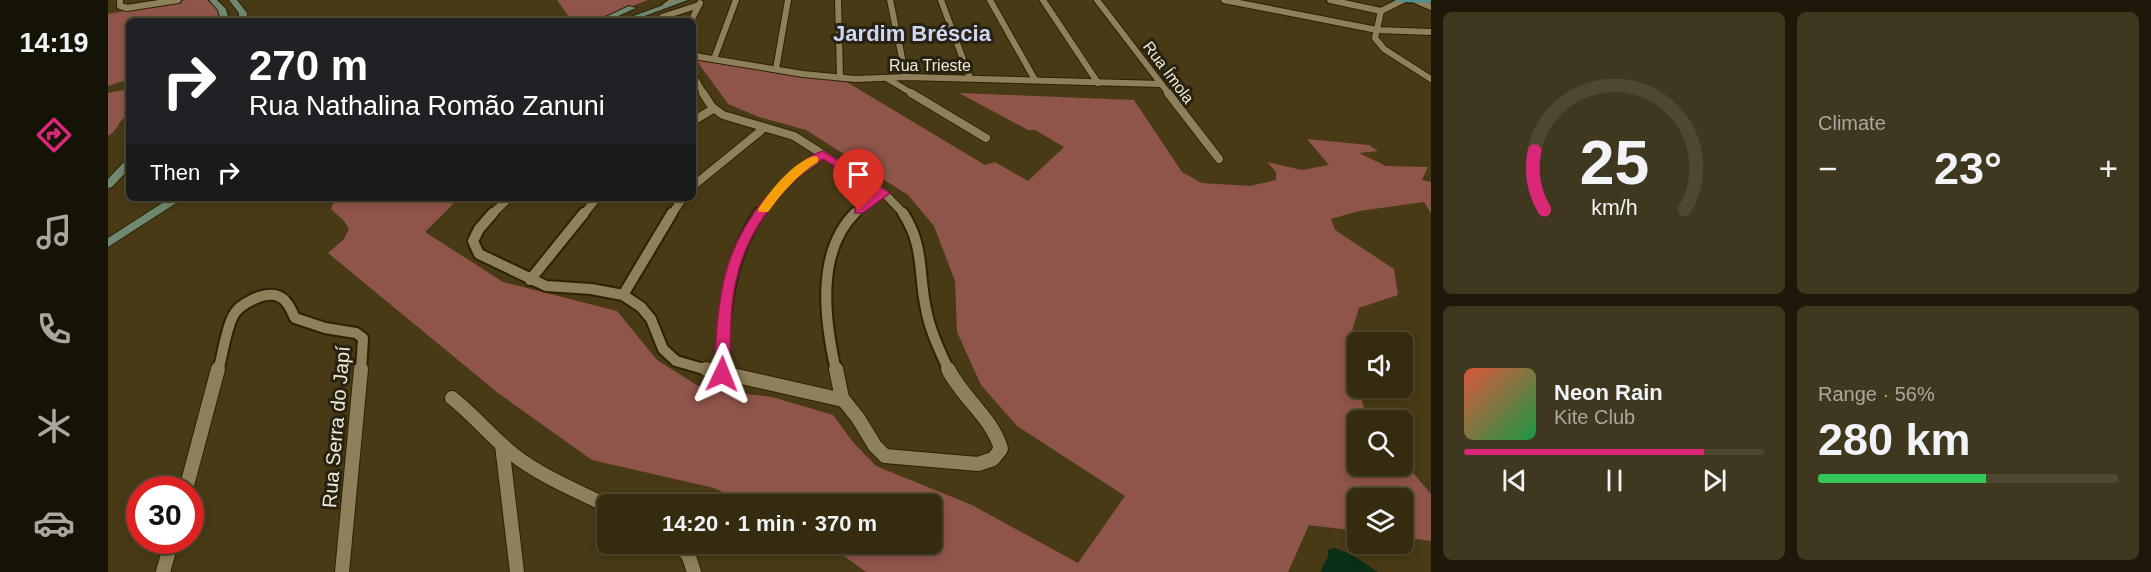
<!DOCTYPE html>
<meta charset="utf-8">
<style>
:root{--surface:#352c10;--page:#40381e;--text:#f1f3f6;--muted:#aaa79f;--line:#4f4830;--accent:#db2777}
body{margin:0;font-family:Helvetica,sans-serif;background:var(--page);color:var(--text);height:100vh;display:flex;flex-direction:column;font-size:22px;white-space:nowrap}
*{box-sizing:border-box;margin:0}
p{font-size:20px;color:var(--muted)}
.icon{flex:none;width:33px;height:33px;fill:none;stroke:currentColor;stroke-width:2;stroke-linecap:round;stroke-linejoin:round}
.map{position:relative;flex:1;overflow:hidden}
.side{display:flex;flex-direction:column;gap:12px;padding:12px;background:#1d1809;width:720px}
.side>*{flex:none}
.banner{position:absolute;left:18px;top:18px;width:570px;height:183px;border-radius:9px;box-shadow:0 3px 9px #0003,0 0 0 2px var(--line);background:#202124;color:#fff;overflow:hidden}
.tools{position:absolute;left:1239px;top:332px;display:grid;gap:12px}
.tools a{display:grid;place-items:center;width:66px;height:66px;border-radius:9px;background:var(--surface);box-shadow:0 3px 9px #0003,0 0 0 2px var(--line);font-size:30px}
.speed{position:absolute;left:18px;top:476px;display:flex;gap:12px;font-size:30px;font-weight:700;text-align:center}
.speed>*{display:grid;place-content:center;width:78px;height:78px;border-radius:50%;background:var(--surface);box-shadow:0 3px 9px #0003,0 0 0 2px var(--line);line-height:1}
.speed .limit{border:9px solid #d22;background:#fff;color:#111}
.pin{position:absolute;display:grid;place-items:center;width:51px;height:51px;color:#fff;margin:-62px -26px;border-radius:50% 50% 50% 0;rotate:-45deg;box-shadow:0 0 6px #0007}
.pin .icon{rotate:45deg}
.me{position:absolute;width:66px;margin:-33px;rotate:2deg;stroke-linejoin:round;filter:drop-shadow(0 0 4px #0008)}
.turn{display:flex;align-items:center;gap:21px;height:126px;padding:0 24px;font-size:27px}
.turn .icon{width:78px;height:78px;stroke-width:2.5}
.turn b{display:block;font-size:42px;line-height:51px}
.then{display:flex;align-items:center;height:57px;padding:0 24px;background:#0003;gap:12px;font-size:22px}
.big{font-size:45px;font-weight:600;line-height:1.1}
.side .card{flex:1;display:flex;flex-direction:column;justify-content:center;gap:9px;min-width:0;padding:0 21px;border-radius:9px;background:var(--page)}
.side .dial{align-items:center;gap:0}
.dial svg{height:156px;overflow:visible;fill:none;stroke:var(--line);stroke-width:7;stroke-linecap:round;text-anchor:middle}
.dial text{fill:var(--text);stroke:none}
.song{display:flex;align-items:center;gap:18px}
.cover{width:72px;height:72px;border-radius:9px;background:linear-gradient(135deg,hsl(10 70% 55%),hsl(140 70% 35%))}
.played{height:6px;border-radius:3px;background:linear-gradient(90deg,var(--accent) 80%,var(--line) 80%)}
.keys{display:flex;justify-content:space-around;direction:ltr}
.heat{display:flex;justify-content:space-between;align-items:center;font-size:33px;direction:ltr}
.charge{height:9px;border-radius:4px;background:linear-gradient(90deg,#34c759 56%,var(--line) 0)}
.side .tiles{flex:1;display:grid;gap:12px;grid-template-columns:repeat(2,1fr)}
.trip{position:absolute;left:489px;top:494px;width:345px;height:60px;border-radius:9px;background:var(--surface);box-shadow:0 3px 9px #0003,0 0 0 2px var(--line);font-weight:600;line-height:60px;text-align:center}
main{display:flex;flex:1;min-height:0}
.tabs{display:flex;flex-direction:column;width:108px;justify-content:space-around;align-items:center;background:#151206;color:var(--muted)}
.tabs .icon{width:42px;height:42px}
.tabs .on{color:var(--accent)}
.tabs b{font-size:27px;color:var(--text)}
.map>svg:first-child{display:block}
.green{fill:#8f544a}
.water{fill:#093016}
.lines{fill:none;stroke-linecap:round;stroke-linejoin:round}
.minor-far3-casing{stroke:#2d2100;stroke-width:8}
.minor-far2-casing{stroke:#2d2100;stroke-width:10}
.minor-far1-casing{stroke:#2d2100;stroke-width:14}
.minor-casing{stroke:#2d2100;stroke-width:16}
.tertiary-casing{stroke:#2d2100;stroke-width:3}
.secondary-casing{stroke:#2d2100;stroke-width:2}
.primary-casing{stroke:#2d2100;stroke-width:3}
.minor-far3{stroke:#8e805a;stroke-width:6}
.minor-far2{stroke:#8e805a;stroke-width:8}
.minor-far1{stroke:#8e805a;stroke-width:10}
.minor{stroke:#8e805a;stroke-width:14}
.tertiary{fill:#8e805a;fill-rule:evenodd}
.secondary{fill:#708872;fill-rule:evenodd}
.primary{fill:#538f8a;fill-rule:evenodd}
.route{fill:#db2777;stroke:#8e194d;stroke-width:1.5}
.slow{fill:#f59e0b}
.labels{text-anchor:middle;stroke-width:6;stroke-linejoin:round;paint-order:stroke}
.far-street-label{font-size:16px;fill:#f1ead6;stroke:#282212}
.street-label{font-size:20px;fill:#f1ead6;stroke:#282212}
.far-district-label{font-size:22px;font-weight:bold;fill:#cdd7f3;stroke:#282212}
</style>
<main>
<nav class="tabs">
<b>14:19</b>
<svg class="icon on" aria-label="directions" viewBox="0 0 24 24"><path d="M12 3l9 9-9 9-9-9zM9 14v-3h6M13 9l2 2-2 2"/></svg>
<svg class="icon" aria-label="music" viewBox="0 0 24 24"><path d="M9 18V5l10-2v13"/><circle cx="6" cy="18" r="3"/><circle cx="16" cy="16" r="3"/></svg>
<svg class="icon" aria-label="phone" viewBox="0 0 24 24"><path d="M5 4h4l2 5-3 2q2 4 5 5l2-3 5 2v4C11 20 4 13 5 4z"/></svg>
<svg class="icon" aria-label="climate" viewBox="0 0 24 24"><path d="M12 3v18M4 7l16 10M4 17L20 7"/></svg>
<svg class="icon" aria-label="car" viewBox="0 0 24 24"><path d="M5 17H2v-5l4-1 3-4h7l3 4 3 1v5h-3M9 17h6M6 11h13"/><circle cx="7" cy="17" r="2"/><circle cx="17" cy="17" r="2"/></svg>
</nav>
<div class="map">
<svg width="1323" height="572" viewBox="0 0 1323 572">
<rect width="100%" height="100%" fill="#473a15"/>
<g class="green">
<path d="M79,0H99L109,9L111,21H21V79L0,86V14Z"/>
<path d="M449,0H540L485,21H464Z"/>
<path d="M588,60L737,81L877,165L887,162L920,181L956,147L927,130H920L851,93L1026,100L1074,172L1094,183L1142,186L1168,180V172L1159,162L1194,170L1221,165L1199,139L1261,145L1270,151L1251,153L1278,166L1320,167L1314,180L1323,182V213L1316,202L1251,211L1223,219L1227,230L1286,269L1290,295L1251,308L1238,351L1260,420H1250V465H1294L1295,461L1323,494V541L1295,537L1294,498H1250L1249,531L1201,525L1180,572H758L736,556L709,543H824V504H641L606,488L484,460L390,393L220,253L236,239L241,229L236,221L223,209L227,198H351L317,232L395,282L509,311L549,360L595,389L664,397L725,415L745,442L768,466L864,505L970,563L1017,496L909,426L873,385L849,332L847,281L826,226L800,195L698,130L651,117L620,104Z"/>
<path d="M21,89V114C11,118 10,131 0,136V93Z"/>
</g>
<path class="water" d="M1227,548L1244,555L1270,572H1212L1220,556V550Z"/>
<g class="lines">
<defs>
<g id="minor-far3">
<path d="M12,0V6L19,8L70,0"/>
<path d="M730,0L732,76"/>
<path d="M782,0L798,77"/>
<path d="M833,0L862,78"/>
<path d="M882,0L927,80"/>
<path d="M935,0L990,83"/>
<path d="M989,0L1061,94"/>
<path d="M1116,0L1269,30L1323,32"/>
<path d="M1222,0L1273,11"/>
<path d="M1295,0L1273,11L1267,38L1276,49L1323,79"/>
<path d="M1309,1L1323,7"/>
<path d="M552,21L554,17L591,5"/>
<path d="M583,21L592,3"/>
<path d="M585,54L592,57L585,55"/>
<path d="M592,57L695,74L747,79L798,77L1053,84"/>
<path d="M606,59L628,0"/>
<path d="M668,69L680,0"/>
<path d="M585,75L596,94"/>
<path d="M780,79L805,94"/>
</g>
<g id="minor-far2">
<path d="M595,93L604,107L615,115L686,136L776,193"/>
<path d="M803,93L878,138"/>
<path d="M1060,93L1111,159"/>
<path d="M585,121L605,109"/>
<path d="M585,186L656,128"/>
<path d="M776,193L797,215"/>
<path d="M383,215L401,198"/>
<path d="M475,215L489,198"/>
<path d="M563,215L575,198"/>
<path d="M650,215L683,178L715,155"/>
<path d="M745,215L776,193"/>
</g>
<g id="minor-far1">
<path d="M385,213L371,229L365,241L371,254L438,286L483,289L515,295L533,307L543,319L555,349L568,361L603,371"/>
<path d="M795,213C817,247 810,273 818,309C822,331 832,351 841,371"/>
<path d="M422,280L476,213"/>
<path d="M515,295L564,213"/>
<path d="M110,371C115,354 117,332 125,316C131,304 156,291 170,296C179,299 183,310 187,318L217,328L248,333L255,338L253,371"/>
<path d="M614,371C616,314 619,262 651,213"/>
<path d="M728,371C717,322 707,253 747,213"/>
</g>
<g id="minor">
<path d="M598,369L735,400"/>
<path d="M728,369L734,398L750,418L767,446L777,456L870,464L885,459L893,449C884,417 855,399 840,369"/>
<path d="M614,374V369"/>
<path d="M344,398C366,415 384,438 406,455C431,475 471,492 500,506"/>
<path d="M394,445L409,572"/>
<path d="M78,489L110,369"/>
<path d="M571,543L581,557L586,572"/>
<path d="M55,572L64,540"/>
<path d="M234,572L253,369"/>
</g>
<path id="tertiary" d="M561,0H569L559,6H555V4Z"/>
<g id="secondary">
<path d="M101,0H109L118,9L121,21H113L110,10Z"/>
<path d="M121,0H129L139,13V21H131V13Z"/>
<path d="M569,0H580L523,21H512Z"/>
<path d="M521,6L528,8L499,21H489Z"/>
<path d="M21,160V169L4,187L0,188V179L17,161Z"/>
<path d="M62,198H76L0,247V238Z"/>
</g>
<path id="primary" d="M1286,0H1323V3L1290,2Z"/>
</defs>
<use href="#minor-far3" class="minor-far3-casing"/>
<use href="#minor-far2" class="minor-far2-casing"/>
<use href="#minor-far1" class="minor-far1-casing"/>
<use href="#minor" class="minor-casing"/>
<use href="#tertiary" class="tertiary-casing"/>
<use href="#secondary" class="secondary-casing"/>
<use href="#primary" class="primary-casing"/>
<use href="#minor-far3" class="minor-far3"/>
<use href="#minor-far2" class="minor-far2"/>
<use href="#minor-far1" class="minor-far1"/>
<use href="#minor" class="minor"/>
<use href="#tertiary" class="tertiary"/>
<use href="#secondary" class="secondary"/>
<use href="#primary" class="primary"/>
</g>
<path class="route" d="M715,151L782,193L755,213H747V208L768,193L715,159C673,184 638,233 628,281C621,311 623,343 622,374L620,378H609L606,374C610,295 613,239 674,181C686,169 699,156 715,151Z"/>
<path class="slow" d="M706,156L710,157V162C690,174 674,193 660,212H651L650,209C663,190 684,163 706,156Z"/>
<g class="labels">
<g class="far-street-label">
<text x="822" y="71">Rua Trieste</text>
<text transform="translate(1061 72) rotate(53)" y="6">Rua Ímola</text>
</g>
<g class="street-label">
<text transform="translate(228 427) rotate(-85)" y="7">Rua Serra do Japí</text>
</g>
<g class="far-district-label">
<text x="804" y="41">Jardim Bréscia</text>
</g>
</g>
</svg>
<div class="tools">
<a><svg class="icon" aria-label="sound" viewBox="0 0 24 24"><path d="M4 9h4l5-4v14l-5-4H4zM17 9q2 3 0 6"/></svg></a>
<a><svg class="icon" aria-label="search" viewBox="0 0 24 24"><circle cx="10" cy="10" r="6"/><path d="M15 15l6 6"/></svg></a>
<a><svg class="icon" aria-label="layers" viewBox="0 0 24 24"><path d="M12 4l9 5-9 5-9-5zM3 14l9 5 9-5"/></svg></a>
</div>
<div class="speed"><div class="limit">30</div></div>
<div class="pin" style="left:751px;top:211px;background:#d93025"><svg class="icon" aria-label="arrive" viewBox="0 0 24 24"><path d="M6 21V4h12l-3 4 3 4H6"/></svg></div>
<svg class="me" style="left:614px;top:374px" viewBox="-20 -20 40 40"><path d="M0-17L14 15 0 8-14 15z" fill="#db2777" stroke="#fff" stroke-width="4"/></svg>
<div class="trip">14:20 · 1 min · 370 m</div>
<div class="banner">
<div class="turn"><svg class="icon" aria-label="right" viewBox="0 0 24 24"><path d="M7 20v-9h11M14 6l5 5-5 5"/></svg><div><b>270 m</b>Rua Nathalina Romão Zanuni</div></div>
<div class="then">Then<svg class="icon" aria-label="right" viewBox="0 0 24 24"><path d="M7 20v-9h11M14 6l5 5-5 5"/></svg></div>
</div>
</div>
<section class="side">
<div class="tiles">
<div class="card dial"><svg viewBox="0 0 100 80">
<path d="M14 69A42 42 0 1 1 86 69"/>
<path d="M14 69A42 42 0 0 1 9 39" stroke="#db2777"/>
<text x="50" y="56" font-size="32" font-weight="700">25</text>
<text x="50" y="72" font-size="11">km/h</text>
</svg></div>
<div class="card"><p>Climate</p>
<div class="heat"><a>−</a><b class="big">23°</b><a>+</a></div>
</div>
<div class="card">
<div class="song"><i class="cover"></i><div><b>Neon Rain</b><p>Kite Club</p></div></div>
<div class="played"></div>
<div class="keys"><svg class="icon" aria-label="previous" viewBox="0 0 24 24"><path d="M18 5L8 12l10 7zM5 5v14"/></svg><svg class="icon" aria-label="pause" viewBox="0 0 24 24"><path d="M8 5v14M16 5v14"/></svg><svg class="icon" aria-label="next" viewBox="0 0 24 24"><path d="M6 5l10 7-10 7zM19 5v14"/></svg></div>
</div>
<div class="card"><p>Range · 56%</p><b class="big">280 km</b><div class="charge"></div></div>
</div>
</section>
</main>
